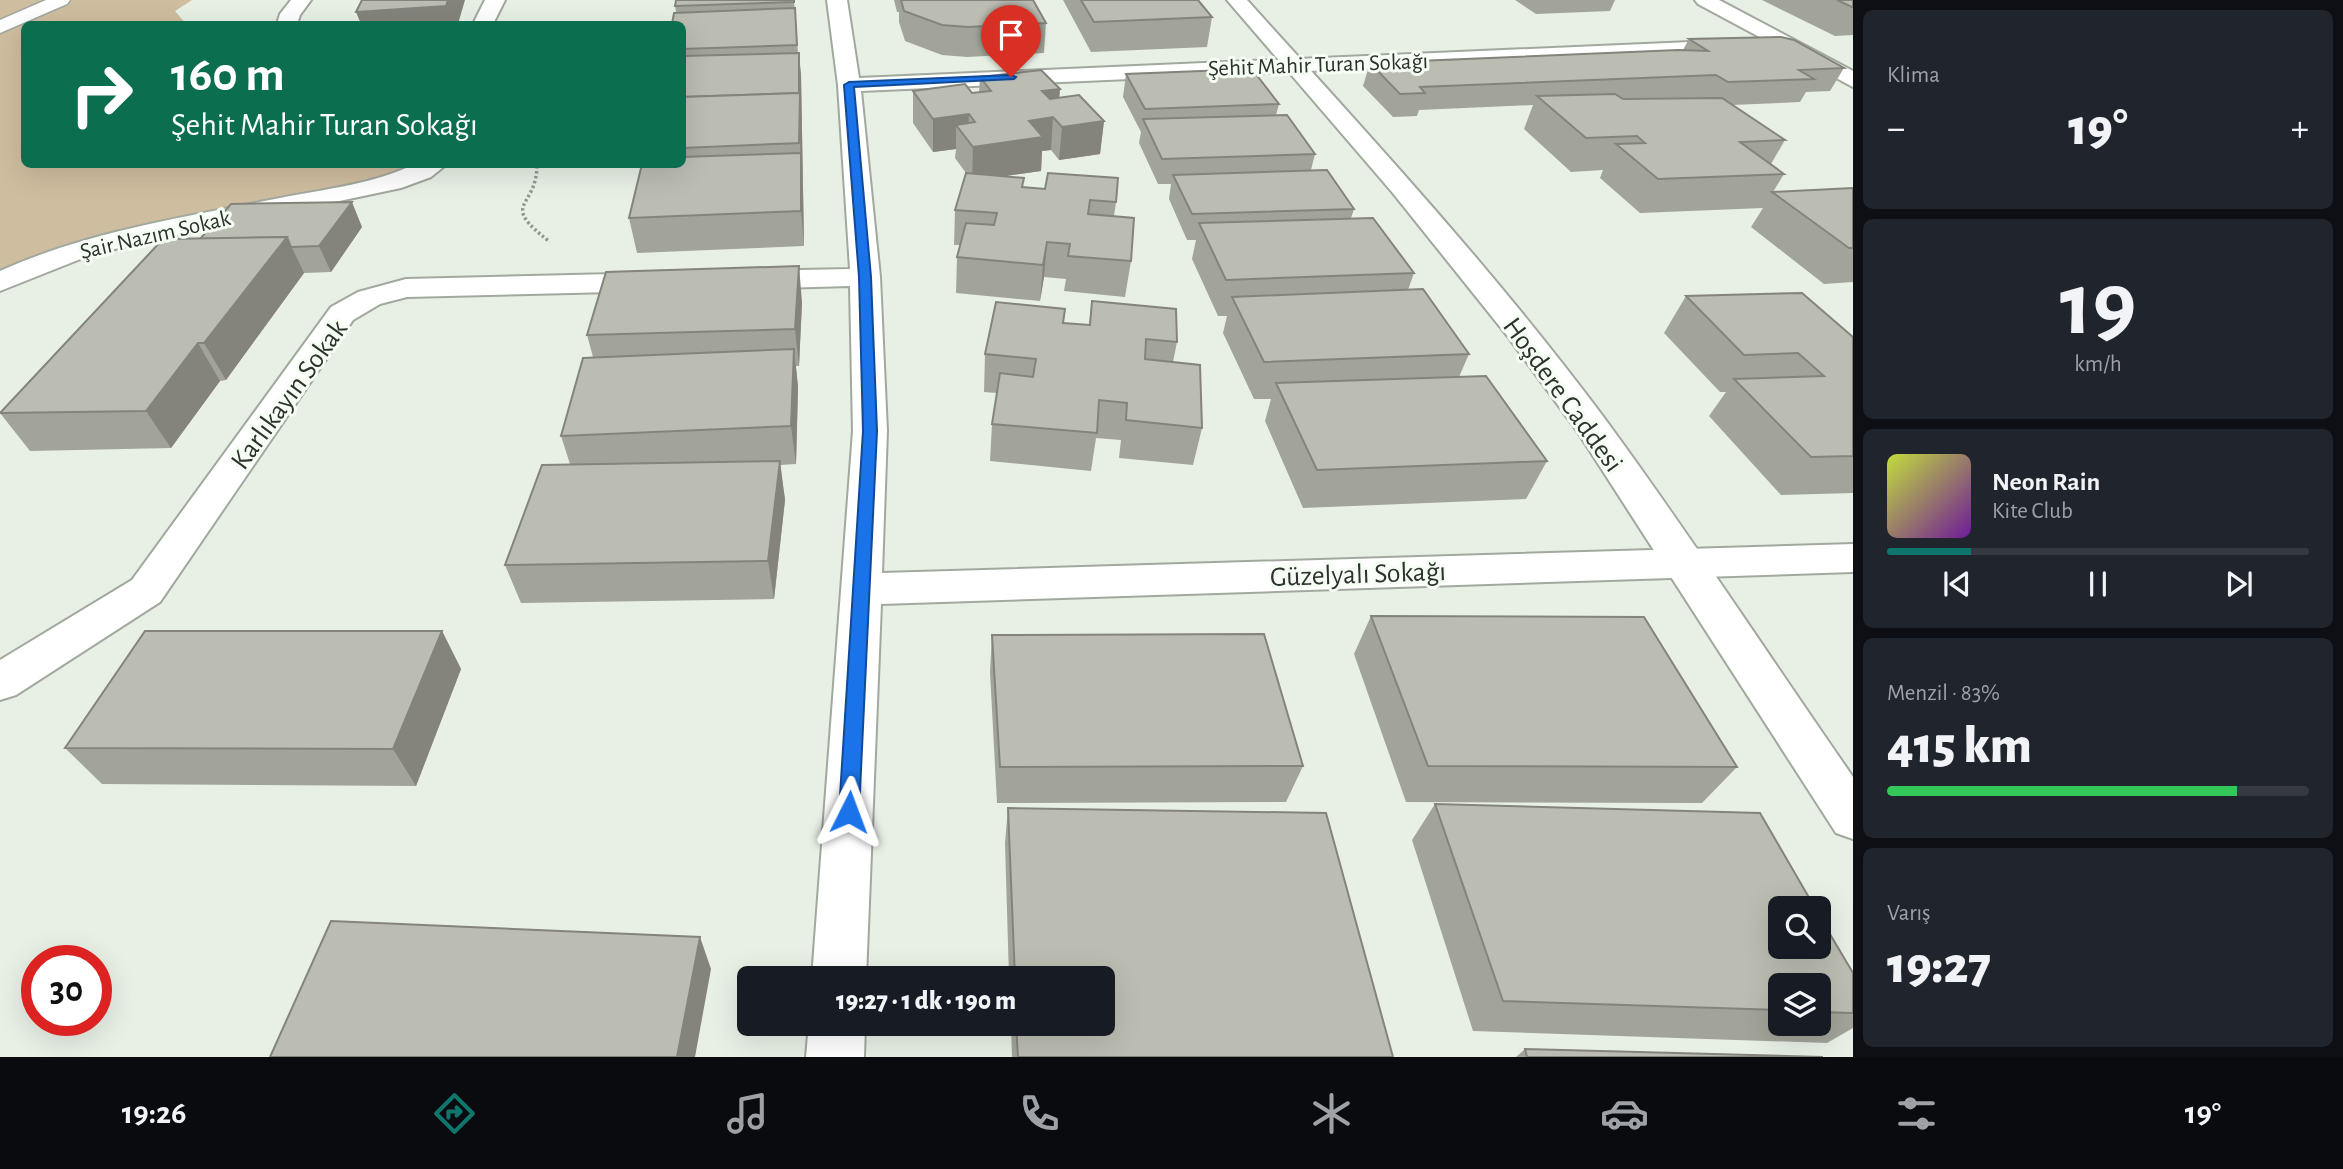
<!DOCTYPE html>
<html lang="tr">
<meta charset="utf-8">
<style>
:root{--surface:#171b24;--page:#20242c;--text:#f1f3f6;--muted:#9ea1a6;--line:#363941;--accent:#0f766e}
body{margin:0;font-family:"Alegreya Sans",sans-serif;background:var(--page);color:var(--text);height:100vh;display:flex;flex-direction:column;font-size:26px;white-space:nowrap}
*{box-sizing:border-box;margin:0}
p{font-size:23px;color:var(--muted)}
.icon{flex:none;width:38px;height:38px;fill:none;stroke:currentColor;stroke-width:2;stroke-linecap:round;stroke-linejoin:round}
.map{position:relative;flex:1;overflow:hidden}
.panel{display:flex;flex-direction:column;gap:10px;padding:10px;background:#0d0f14;width:490px}
.panel>*{flex:none}
.banner{position:absolute;left:21px;top:21px;width:665px;height:147px;border-radius:10px;box-shadow:0 7px 28px #0002;background:#0b6e4f;color:#fff;overflow:hidden}
.buttons{position:absolute;left:1768px;top:896px;display:grid;gap:14px}
.buttons a{display:grid;place-items:center;width:63px;height:63px;border-radius:10px;background:var(--surface);box-shadow:0 7px 28px #0002;font-size:35px}
.speed{position:absolute;left:21px;top:945px;display:flex;gap:14px;font-size:35px;font-weight:700;text-align:center}
.speed>*{display:grid;place-content:center;width:91px;height:91px;border-radius:50%;background:var(--surface);box-shadow:0 7px 28px #0002;line-height:1}
.speed .limit{border:10px solid #d22;background:#fff;color:#111}
.pin{position:absolute;display:grid;place-items:center;width:60px;height:60px;color:#fff;margin:-72px -30px;border-radius:50% 50% 50% 0;rotate:-45deg;box-shadow:0 0 7px #0007}
.pin .icon{rotate:45deg}
.me{position:absolute;width:77px;margin:-38px;rotate:3deg;stroke-linejoin:round;filter:drop-shadow(0 0 5px #0008)}
.turn{display:flex;align-items:center;gap:24px;height:147px;padding:0 35px;font-size:32px}
.turn .icon{width:91px;height:91px;stroke-width:2.5}
.turn b{display:block;font-size:49px;line-height:60px}
.big{font-size:52px;font-weight:800;line-height:1.1}
.panel .card{flex:1;display:flex;flex-direction:column;justify-content:center;gap:10px;min-width:0;padding:0 24px;border-radius:10px;background:var(--page)}
.panel .dial{align-items:center;gap:0}
.dial b{font-size:91px;line-height:1}
.song{display:flex;align-items:center;gap:21px}
.cover{width:84px;height:84px;border-radius:10px;background:linear-gradient(135deg,hsl(70 70% 55%),hsl(280 70% 35%))}
.played{height:7px;border-radius:4px;background:linear-gradient(90deg,var(--accent) 20%,var(--line) 20%)}
.keys{display:flex;justify-content:space-around;direction:ltr}
.heat{display:flex;justify-content:space-between;align-items:center;font-size:38px;direction:ltr}
.charge{height:10px;border-radius:5px;background:linear-gradient(90deg,#34c759 83%,var(--line) 0)}
.trip{position:absolute;left:737px;top:966px;width:378px;height:70px;border-radius:10px;background:var(--surface);box-shadow:0 7px 28px #0002;font-weight:800;line-height:70px;text-align:center}
.tab-bar{display:flex;height:112px;justify-content:space-around;align-items:center;background:#090b0e;color:var(--muted)}
.tab-bar .icon{width:49px;height:49px}
.tab-bar .selected{color:var(--accent)}
.tab-bar b{font-size:32px;color:var(--text)}
main{display:flex;flex:1;min-height:0}
.map>svg:first-child{display:block}
.forest{fill:#cfbd9f}
.lines{fill:none;stroke-linecap:round;stroke-linejoin:round}
.service-casing{stroke:#a1a99f;stroke-width:3}
.minor-casing{stroke:#a1a99f;stroke-width:4}
.secondary-casing{stroke:#a1a99f;stroke-width:4}
.path-far1{stroke:#91978f;stroke-width:2.5;stroke-dasharray:2 2;stroke-linecap:butt}
.path{stroke:#91978f;stroke-width:3.5;stroke-dasharray:2.5 2.5;stroke-linecap:butt}
.service{fill:#fff;fill-rule:evenodd}
.minor{fill:#fff;fill-rule:evenodd}
.secondary{fill:#fff;fill-rule:evenodd}
.wall{fill:#a2a399;fill-rule:evenodd}
.shaded-wall{fill:#84847d}
.building{fill:#bcbdb2;stroke:#84847d;stroke-width:2}
.route{fill:#1a73e8;stroke:#114b97;stroke-width:2}
.labels{text-anchor:middle;stroke-width:6;stroke-linejoin:round;paint-order:stroke}
.far-street-label{font-size:23px;fill:#2e312d;stroke:#f5fef3}
.street-label{font-size:28px;fill:#2e312d;stroke:#f5fef3}
</style>
<main>
<div class="map">
<svg width="1853" height="1057" viewBox="0 0 1853 1057">
<rect width="100%" height="100%" fill="#e8f0e6"/>
<path class="forest" d="M0,0H192L175,11L186,24H204H24V164L435,165L425,170L92,245L0,282Z"/>
<g class="lines">
<defs>
<path id="service" d="M46,0H70L67,4L0,33V20Z"/>
<g id="minor">
<path d="M291,0H311L300,15L297,24H277L280,14Z"/>
<path d="M485,0H505L493,24H473Z"/>
<path d="M827,0H847L859,78L1736,40L1743,42L1746,46L1743,50L1736,52L861,91L880,277L887,431L882,573L1853,544V572L881,604L866,978H812L853,431L850,286L748,289L738,286L733,280L738,274L748,271L850,269L838,85Z"/>
<path d="M1695,0H1719L1853,71V87L1698,4Z"/>
<path d="M415,164H447L431,177L401,188L122,247L83,258L0,291V271C89,231 185,217 280,198C325,189 374,184 415,164Z"/>
<path d="M656,273L666,276L671,282L666,288L656,291L407,297L380,304L353,320L160,602L16,695L0,700V660L132,580L331,307L358,292L406,279Z"/>
<path d="M809,1024H865L864,1057H806Z"/>
</g>
<path id="secondary" d="M1227,0H1247C1369,135 1493,269 1602,415C1689,533 1769,656 1853,777V839L1836,833L1577,431L1509,338L1392,192Z"/>
</defs>
<use href="#service" class="service-casing"/>
<use href="#minor" class="minor-casing"/>
<use href="#secondary" class="secondary-casing"/>
<path class="path-far1" d="M537,168V164"/>
<path class="path" d="M537,166C536,210 498,202 550,242"/>
<use href="#service" class="service"/>
<use href="#minor" class="minor"/>
<use href="#secondary" class="secondary"/>
</g>
<g class="wall">
<path d="M676,0H794L798,53L801,75L804,246L637,253L629,218L682,164V24L676,12L675,6Z"/>
<path d="M894,0H1033L1046,23L1044,53L967,57L942,55L905,41L899,22V12H897Z"/>
<path d="M1063,0H1198L1212,17L1207,47L1091,52Z"/>
<path d="M1515,0H1615L1610,11L1536,14Z"/>
<path d="M1762,0H1853V35L1835,36Z"/>
<path d="M1689,39L1844,68L1830,91L1806,92L1800,102L1732,105L1785,140L1771,164L1784,174L1773,192L1853,188V282L1824,284L1751,227L1763,208L1640,213L1600,178L1603,170L1571,172L1524,129L1533,105L1419,110L1417,116L1393,117L1363,86L1370,63L1683,50Z"/>
<path d="M1126,74L1279,104L1276,115L1315,154L1311,170L1354,209L1351,218L1414,273L1408,290L1469,354L1459,377L1547,461L1526,499L1303,508L1265,421L1271,399H1254L1223,333L1227,316H1218L1192,259L1196,240H1187L1169,199L1171,184H1158L1139,143L1141,132L1123,97Z"/>
<path d="M980,77L1060,89L1059,98L1104,121L1100,154L1059,160L1051,150L1042,151L1041,171L1004,176L1024,188L1116,202L1114,216L1131,261L1125,297L1064,291L1066,279L1044,277L1040,301L956,293L957,257L960,245H954L955,210L966,173L955,158L956,149L933,152L913,123V91L972,93L979,92Z"/>
<path d="M362,227L331,272L304,273L226,380L220,381L171,448L30,451L0,413L200,239Z"/>
<path d="M1686,296L1853,337V493L1781,495L1709,416L1726,392H1720L1664,333Z"/>
<path d="M1092,301L1177,342L1173,362L1202,428L1193,465L1119,458L1121,440L1096,438L1091,471L990,461L992,424L997,393L984,392L985,354L1064,323L1089,325Z"/>
<path d="M802,302L799,366H796L798,387L796,464L780,465L785,500L774,599L521,603L505,565L570,464L561,436L593,357L587,335Z"/>
<path d="M1371,616L1737,767L1702,803L1406,802L1354,654Z"/>
<path d="M442,631L461,669L416,786L102,784L65,748Z"/>
<path d="M992,635L1303,766L1286,802L997,803L990,672Z"/>
<path d="M1435,804L1853,973V1028L1827,1043L1473,1031L1412,840ZM1780,985H1818V1024H1780Z"/>
<path d="M1008,808L1393,1057H1012L1011,1024H1102V978H1009L1005,843Z"/>
<path d="M1525,1049L1823,1057H1516Z"/>
</g>
<g class="shaded-wall">
<path d="M448,0H465L458,24H361L356,12Z"/>
<path d="M799,53L801,75L804,246L801,211Z"/>
<path d="M1060,89L1057,121L1053,117L1051,150L1042,151L1041,171L972,181L973,147L1029,121L1042,91Z"/>
<path d="M969,114L968,141L956,125V149L933,152V119Z"/>
<path d="M1104,121L1100,154L1059,160L1062,127Z"/>
<path d="M352,202L362,227L331,272L319,246Z"/>
<path d="M287,237L304,273L226,380L204,343Z"/>
<path d="M1047,242L1044,277L1040,301L1043,265Z"/>
<path d="M799,266L802,302L799,366L795,329Z"/>
<path d="M198,343L220,381L171,448L146,411Z"/>
<path d="M794,349L798,387L796,464L791,426Z"/>
<path d="M780,461L785,500L774,599L768,561Z"/>
<path d="M442,631L461,669L416,786L393,749Z"/>
<path d="M700,937L711,969L695,1057H677Z"/>
</g>
<g class="building">
<path d="M362,0H448L446,6L356,12Z"/>
<path d="M676,0H794V2L675,6Z"/>
<path d="M901,0H1033L1046,23L968,27L942,25L904,11Z"/>
<path d="M1081,0H1198L1212,17L1094,22Z"/>
<path d="M1837,0H1853V7H1852Z"/>
<path d="M795,8L797,45L682,49V24H672L674,13Z"/>
<path d="M1781,37L1794,40L1844,68L1799,70L1814,79L1728,82L1716,75L1420,87L1425,93L1400,94L1370,63L1678,50L1708,51L1689,39Z"/>
<path d="M799,53V93L682,97V56Z"/>
<path d="M1252,69L1279,104L1145,109L1126,74Z"/>
<path d="M1041,70L1060,89L1042,91L1050,99L1079,95L1104,121L1062,127L1053,117L1029,121L1043,137L973,147L956,125L975,122L969,114L933,119L913,91L965,84L972,93L991,91L980,77Z"/>
<path d="M800,93L799,143L682,148V97Z"/>
<path d="M1615,94L1623,99L1722,98L1785,140L1740,142L1784,174L1658,179L1616,144L1645,143L1637,136L1586,138L1537,96Z"/>
<path d="M1287,115L1315,154L1162,159L1143,119Z"/>
<path d="M801,153V211L629,218L642,164H682V157Z"/>
<path d="M1327,170L1354,209L1192,214L1173,175Z"/>
<path d="M966,173L1024,178L1022,187L1045,189L1048,173L1118,178L1116,202L1090,200L1088,214L1134,218L1131,261L1068,256L1070,244L1047,242L1043,265L957,257L966,223L994,225L997,213L955,210Z"/>
<path d="M1853,188V248H1849L1772,192Z"/>
<path d="M352,202L319,246L291,247L287,237L200,239L231,204Z"/>
<path d="M1373,218L1414,273L1226,280L1199,223Z"/>
<path d="M287,237L204,343H198L146,411L0,413L163,239Z"/>
<path d="M799,266L795,329L587,335L606,272Z"/>
<path d="M1423,289L1469,354L1264,362L1232,297Z"/>
<path d="M1802,293L1853,337V456L1811,457L1734,379L1824,376L1798,353L1744,355L1686,296Z"/>
<path d="M1092,301L1176,309L1177,342L1146,339L1145,359L1200,365L1202,428L1126,420L1127,403L1099,400L1097,433L992,424L1000,373L1033,377L1036,359L985,354L996,302L1065,309L1063,323L1090,325Z"/>
<path d="M794,349L791,426L561,436L583,358Z"/>
<path d="M1486,376L1547,461L1317,470L1276,383Z"/>
<path d="M780,461L768,561L505,565L542,465Z"/>
<path d="M1371,616L1644,617L1737,767L1428,766Z"/>
<path d="M145,631H442L393,749L65,748Z"/>
<path d="M1264,634L1303,766L1000,767L992,635Z"/>
<path d="M1435,804L1760,813L1815,908H1780V947H1818V914L1853,973V1013L1818,1012V985H1780V1010L1503,1001Z"/>
<path d="M1008,808L1326,813L1393,1057H1018L1016,1024H1102V978H1015Z"/>
<path d="M331,921L700,937L677,1057H270Z"/>
<path d="M1525,1049L1823,1057H1527Z"/>
</g>
<path class="route" d="M1011,75L1016,77L1014,79L854,87L871,277L877,431L859,812L856,818L849,821L842,818L839,812L863,431L859,277L844,85L849,82Z"/>
<g class="labels">
<g class="far-street-label">
<text transform="translate(1318 64) rotate(-2)" y="8">Şehit Mahir Turan Sokağı</text>
<text transform="translate(155 234) rotate(-13)" y="8">Şair Nazım Sokak</text>
</g>
<g class="street-label">
<text transform="translate(288 394) rotate(-54)" y="10">Karlıkayın Sokak</text>
<text transform="translate(1564 394) rotate(54)" y="10">Hoşdere Caddesi</text>
<text transform="translate(1358 573) rotate(-2)" y="10">Güzelyalı Sokağı</text>
</g>
</g>
</svg>
<div class="buttons">
<a><svg class="icon" aria-label="search" viewBox="0 0 24 24"><circle cx="10" cy="10" r="6"/><path d="M15 15l6 6"/></svg></a>
<a><svg class="icon" aria-label="layers" viewBox="0 0 24 24"><path d="M12 4l9 5-9 5-9-5zM3 14l9 5 9-5"/></svg></a>
</div>
<div class="speed"><div class="limit">30</div></div>
<div class="pin" style="left:1011px;top:77px;background:#d93025"><svg class="icon" aria-label="arrive" viewBox="0 0 24 24"><path d="M6 21V4h12l-3 4 3 4H6"/></svg></div>
<svg class="me" style="left:849px;top:812px" viewBox="-20 -20 40 40"><path d="M0-17L14 15 0 8-14 15z" fill="#1a73e8" stroke="#fff" stroke-width="4"/></svg>
<div class="trip">19:27 · 1 dk · 190 m</div>
<div class="banner">
<div class="turn"><svg class="icon" aria-label="right" viewBox="0 0 24 24"><path d="M7 20v-9h11M14 6l5 5-5 5"/></svg><div><b>160 m</b>Şehit Mahir Turan Sokağı</div></div>
</div>
</div>
<section class="panel">
<div class="card"><p>Klima</p>
<div class="heat"><a>−</a><b class="big">19°</b><a>+</a></div>
</div>
<div class="card dial"><b>19</b><p>km/h</p></div>
<div class="card">
<div class="song"><i class="cover"></i><div><b>Neon Rain</b><p>Kite Club</p></div></div>
<div class="played"></div>
<div class="keys"><svg class="icon" aria-label="previous" viewBox="0 0 24 24"><path d="M18 5L8 12l10 7zM5 5v14"/></svg><svg class="icon" aria-label="pause" viewBox="0 0 24 24"><path d="M8 5v14M16 5v14"/></svg><svg class="icon" aria-label="next" viewBox="0 0 24 24"><path d="M6 5l10 7-10 7zM19 5v14"/></svg></div>
</div>
<div class="card"><p>Menzil · 83%</p><b class="big">415 km</b><div class="charge"></div></div>
<div class="card"><p>Varış</p><b class="big">19:27</b></div>
</section>
</main>
<nav class="tab-bar">
<b>19:26</b>
<svg class="icon selected" aria-label="directions" viewBox="0 0 24 24"><path d="M12 3l9 9-9 9-9-9zM9 14v-3h6M13 9l2 2-2 2"/></svg>
<svg class="icon" aria-label="music" viewBox="0 0 24 24"><path d="M9 18V5l10-2v13"/><circle cx="6" cy="18" r="3"/><circle cx="16" cy="16" r="3"/></svg>
<svg class="icon" aria-label="phone" viewBox="0 0 24 24"><path d="M5 4h4l2 5-3 2q2 4 5 5l2-3 5 2v4C11 20 4 13 5 4z"/></svg>
<svg class="icon" aria-label="climate" viewBox="0 0 24 24"><path d="M12 3v18M4 7l16 10M4 17L20 7"/></svg>
<svg class="icon" aria-label="car" viewBox="0 0 24 24"><path d="M5 17H2v-5l4-1 3-4h7l3 4 3 1v5h-3M9 17h6M6 11h13"/><circle cx="7" cy="17" r="2"/><circle cx="17" cy="17" r="2"/></svg>
<svg class="icon" aria-label="filters" viewBox="0 0 24 24"><path d="M4 7h16M4 17h16"/><circle cx="9" cy="7" r="2"/><circle cx="15" cy="17" r="2"/></svg>
<b>19°</b>
</nav>
